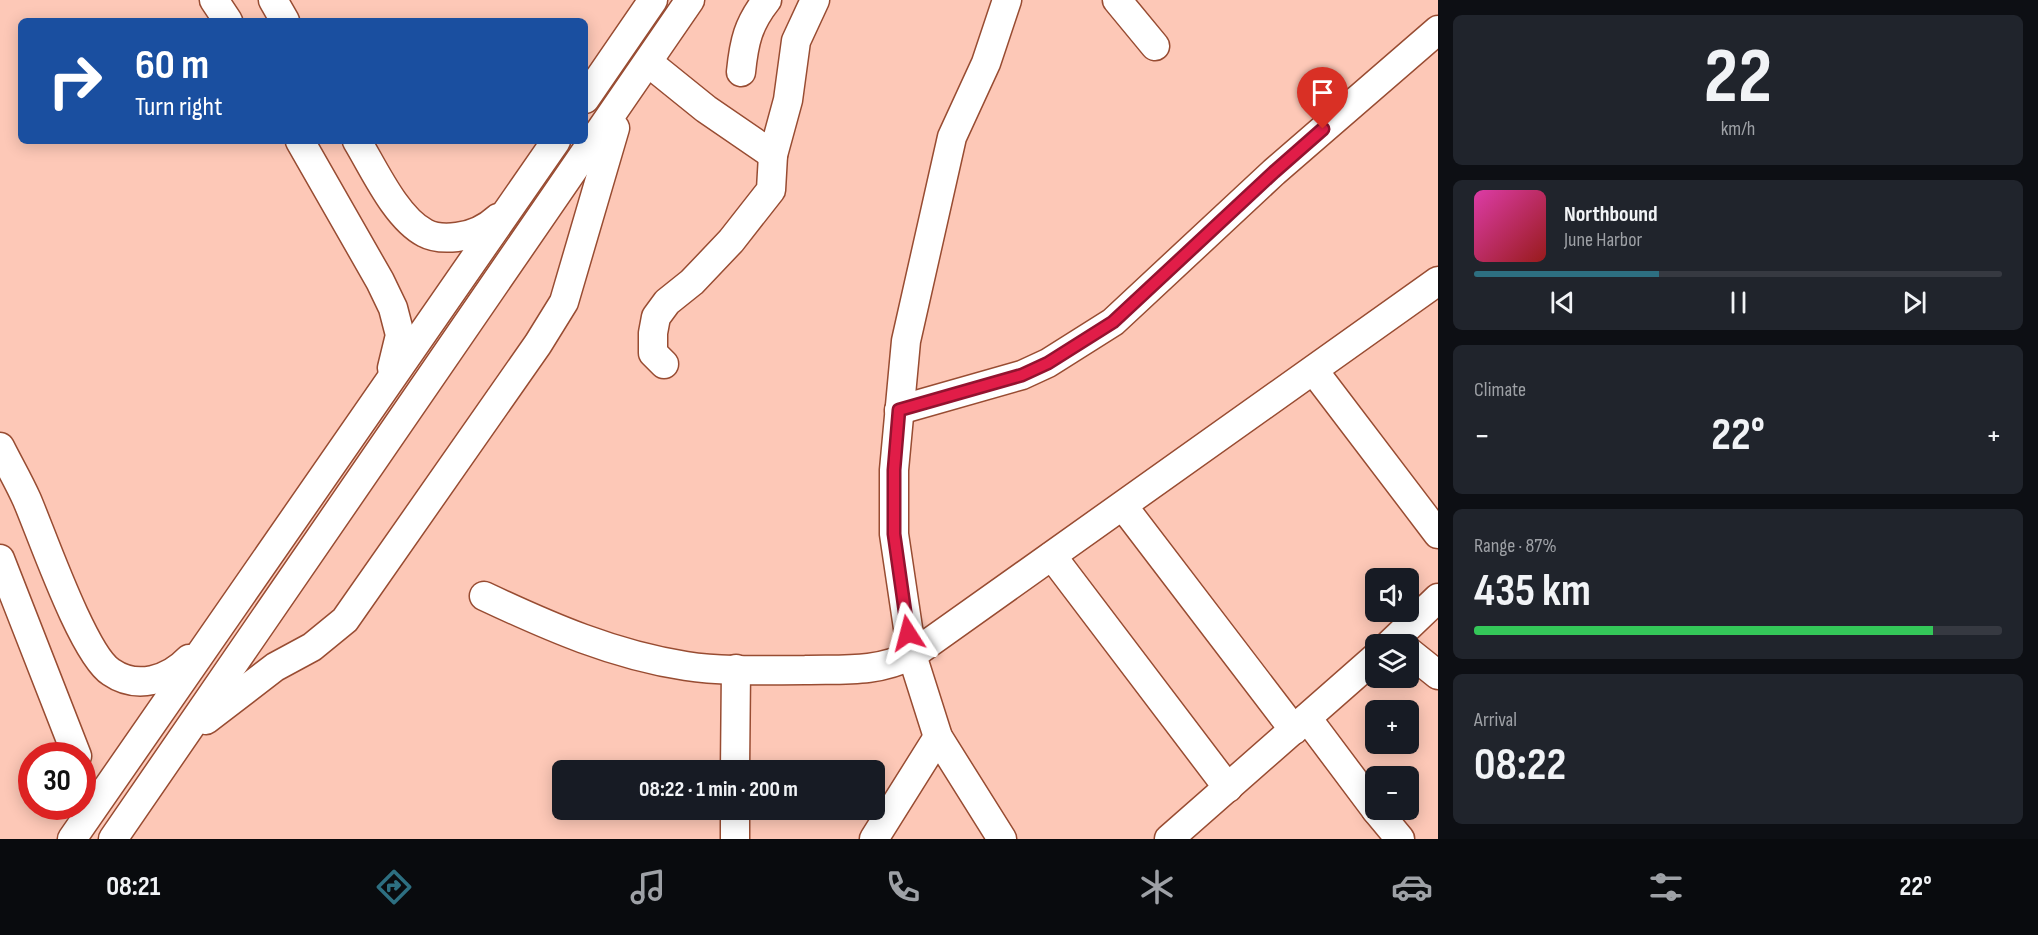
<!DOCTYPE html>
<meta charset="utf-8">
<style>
:root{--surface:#171b24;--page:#20242c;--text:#f1f3f6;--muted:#9ea1a6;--line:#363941;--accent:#2d6f81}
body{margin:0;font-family:"Sofia Sans Condensed",sans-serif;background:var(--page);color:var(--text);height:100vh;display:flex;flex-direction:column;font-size:22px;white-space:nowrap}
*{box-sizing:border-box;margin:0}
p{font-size:20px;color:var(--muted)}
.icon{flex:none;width:33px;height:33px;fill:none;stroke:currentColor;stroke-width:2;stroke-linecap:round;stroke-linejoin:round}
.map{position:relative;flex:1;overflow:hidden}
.details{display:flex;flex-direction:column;gap:15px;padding:15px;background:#0d0f14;width:600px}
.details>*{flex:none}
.guide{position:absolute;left:18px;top:18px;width:570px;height:126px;border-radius:9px;box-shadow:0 3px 15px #0003;background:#1a4fa0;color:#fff;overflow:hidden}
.controls{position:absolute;left:1365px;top:568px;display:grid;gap:12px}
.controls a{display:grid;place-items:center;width:54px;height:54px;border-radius:9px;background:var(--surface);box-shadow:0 3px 15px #0003;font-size:30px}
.speed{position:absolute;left:18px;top:742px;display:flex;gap:12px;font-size:30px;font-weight:700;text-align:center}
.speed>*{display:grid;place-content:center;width:78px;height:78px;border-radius:50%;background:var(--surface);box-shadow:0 3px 15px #0003;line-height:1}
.speed .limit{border:9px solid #d22;background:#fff;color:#111}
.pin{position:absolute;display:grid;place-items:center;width:51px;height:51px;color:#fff;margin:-62px -26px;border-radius:50% 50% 50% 0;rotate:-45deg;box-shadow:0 0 6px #0007}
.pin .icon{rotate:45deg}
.me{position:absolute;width:66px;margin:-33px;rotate:351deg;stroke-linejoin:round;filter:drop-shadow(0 0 4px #0008)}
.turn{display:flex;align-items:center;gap:21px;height:126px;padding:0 18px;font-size:27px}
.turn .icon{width:78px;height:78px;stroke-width:2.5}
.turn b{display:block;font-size:42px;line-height:51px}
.big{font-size:45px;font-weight:700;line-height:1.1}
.details .widget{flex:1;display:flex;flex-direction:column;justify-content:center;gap:9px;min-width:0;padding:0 21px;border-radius:9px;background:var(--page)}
.details .dial{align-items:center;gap:0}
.dial b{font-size:78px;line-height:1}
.song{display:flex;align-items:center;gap:18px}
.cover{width:72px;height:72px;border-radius:9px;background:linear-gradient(135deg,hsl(320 70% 55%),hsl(0 70% 35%))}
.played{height:6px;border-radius:3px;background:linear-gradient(90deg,var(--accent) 35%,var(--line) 35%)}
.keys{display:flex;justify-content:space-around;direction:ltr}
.heat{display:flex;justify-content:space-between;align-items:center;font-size:33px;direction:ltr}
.charge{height:9px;border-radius:4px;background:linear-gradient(90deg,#34c759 87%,var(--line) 0)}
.trip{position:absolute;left:552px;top:760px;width:333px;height:60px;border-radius:9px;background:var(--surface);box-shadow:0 3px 15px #0003;font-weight:700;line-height:60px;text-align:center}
.dock{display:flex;height:96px;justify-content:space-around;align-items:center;background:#090b0e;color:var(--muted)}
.dock .icon{width:42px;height:42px}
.dock .on{color:var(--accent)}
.dock b{font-size:27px;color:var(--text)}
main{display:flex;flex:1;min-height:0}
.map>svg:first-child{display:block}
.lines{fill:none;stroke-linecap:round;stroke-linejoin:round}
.minor-casing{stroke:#984c32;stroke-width:31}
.minor{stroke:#fff;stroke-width:28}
.route-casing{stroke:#92132f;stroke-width:15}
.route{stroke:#e11d48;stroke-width:10}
</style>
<main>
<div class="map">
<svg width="1438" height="839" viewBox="0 0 1438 839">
<rect width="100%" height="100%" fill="#fdc8b7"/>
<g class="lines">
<defs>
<g id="minor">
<path d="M214,0L228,21"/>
<path d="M273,0L285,21"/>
<path d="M1117,0L1155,46"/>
<path d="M649,63L706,109L773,155L788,100L796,41L815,0"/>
<path d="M741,72C744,42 748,24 767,0"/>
<path d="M585,99L653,0"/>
<path d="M300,141L380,281L393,308L400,335L392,368"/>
<path d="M357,141C374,169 396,218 425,233C434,238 448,238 457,237C474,235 486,229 498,218"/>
<path d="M664,364L653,353V333L656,317L667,302L692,282L731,241L771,190L773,155"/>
<path d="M1314,371L1438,534"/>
<path d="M899,410L1022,375L1048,363L1113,322L1274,172L1438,30"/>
<path d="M0,447C9,465 19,482 27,500C42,535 83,654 111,672C137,690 169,680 189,659"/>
<path d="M1123,506L1294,730"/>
<path d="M1052,556L1228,788"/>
<path d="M0,559L77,756"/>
<path d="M484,596C550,627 614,655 686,666C725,672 766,670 805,670C843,669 876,673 912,655L1438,281"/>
<path d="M1389,645L1438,598"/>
<path d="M1408,651L1438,675"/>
<path d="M1307,718L1376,810"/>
<path d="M206,720L275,667L312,647L345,620L538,344L564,302L615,128"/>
<path d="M735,771L736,669"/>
<path d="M1376,810L1400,839"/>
<path d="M72,839L556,141"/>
<path d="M113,839L690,0"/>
<path d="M735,839V810"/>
<path d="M874,839L938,737"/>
<path d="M1002,839L938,737L912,655L894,534V470L906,341L952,137L986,63L1007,0"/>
<path d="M1169,839L1376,657"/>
</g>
</defs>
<use href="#minor" class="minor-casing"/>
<use href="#minor" class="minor"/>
</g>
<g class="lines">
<defs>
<path id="route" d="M908,633L894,534V470L899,410L1022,375L1048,363L1113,322L1274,172L1323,129"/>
</defs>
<use href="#route" class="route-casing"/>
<use href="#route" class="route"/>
</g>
</svg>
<div class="controls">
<a><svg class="icon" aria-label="sound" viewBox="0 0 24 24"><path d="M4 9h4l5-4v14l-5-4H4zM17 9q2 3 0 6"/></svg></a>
<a><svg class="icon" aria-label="layers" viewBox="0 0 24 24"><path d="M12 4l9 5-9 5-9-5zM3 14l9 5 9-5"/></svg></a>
<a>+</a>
<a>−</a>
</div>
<div class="speed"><div class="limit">30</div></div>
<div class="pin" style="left:1323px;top:129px;background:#d93025"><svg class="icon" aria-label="arrive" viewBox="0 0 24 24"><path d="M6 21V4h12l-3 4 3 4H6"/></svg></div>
<svg class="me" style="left:908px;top:633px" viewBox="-20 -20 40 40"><path d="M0-17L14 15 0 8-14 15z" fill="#e11d48" stroke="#fff" stroke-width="4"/></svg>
<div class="trip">08:22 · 1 min · 200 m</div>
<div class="guide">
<div class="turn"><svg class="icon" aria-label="right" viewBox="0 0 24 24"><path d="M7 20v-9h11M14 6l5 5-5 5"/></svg><div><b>60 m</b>Turn right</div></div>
</div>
</div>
<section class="details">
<div class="widget dial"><b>22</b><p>km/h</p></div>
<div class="widget">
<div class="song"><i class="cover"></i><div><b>Northbound</b><p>June Harbor</p></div></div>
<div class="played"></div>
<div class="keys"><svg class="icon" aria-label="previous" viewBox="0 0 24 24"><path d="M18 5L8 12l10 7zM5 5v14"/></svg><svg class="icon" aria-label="pause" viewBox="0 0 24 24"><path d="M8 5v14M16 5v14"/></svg><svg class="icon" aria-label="next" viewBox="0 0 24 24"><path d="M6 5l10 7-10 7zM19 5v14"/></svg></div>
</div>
<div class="widget"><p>Climate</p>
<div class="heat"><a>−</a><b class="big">22°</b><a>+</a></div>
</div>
<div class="widget"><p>Range · 87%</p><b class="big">435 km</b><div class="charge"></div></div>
<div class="widget"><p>Arrival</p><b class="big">08:22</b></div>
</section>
</main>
<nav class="dock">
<b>08:21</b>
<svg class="icon on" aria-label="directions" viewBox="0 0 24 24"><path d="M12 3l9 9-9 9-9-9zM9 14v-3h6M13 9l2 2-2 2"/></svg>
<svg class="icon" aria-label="music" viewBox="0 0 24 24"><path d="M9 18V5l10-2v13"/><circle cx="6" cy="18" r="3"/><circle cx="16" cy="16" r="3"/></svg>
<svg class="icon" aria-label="phone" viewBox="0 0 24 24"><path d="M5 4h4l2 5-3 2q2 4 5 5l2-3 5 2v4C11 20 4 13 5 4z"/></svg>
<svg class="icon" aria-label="climate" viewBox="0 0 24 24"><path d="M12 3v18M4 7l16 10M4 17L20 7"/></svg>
<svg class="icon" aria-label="car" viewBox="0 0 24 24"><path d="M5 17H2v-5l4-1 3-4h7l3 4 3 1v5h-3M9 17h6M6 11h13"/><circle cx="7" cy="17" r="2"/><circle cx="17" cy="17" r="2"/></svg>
<svg class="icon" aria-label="filters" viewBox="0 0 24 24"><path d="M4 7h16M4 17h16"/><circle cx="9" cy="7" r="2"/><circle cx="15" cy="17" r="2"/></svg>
<b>22°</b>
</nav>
